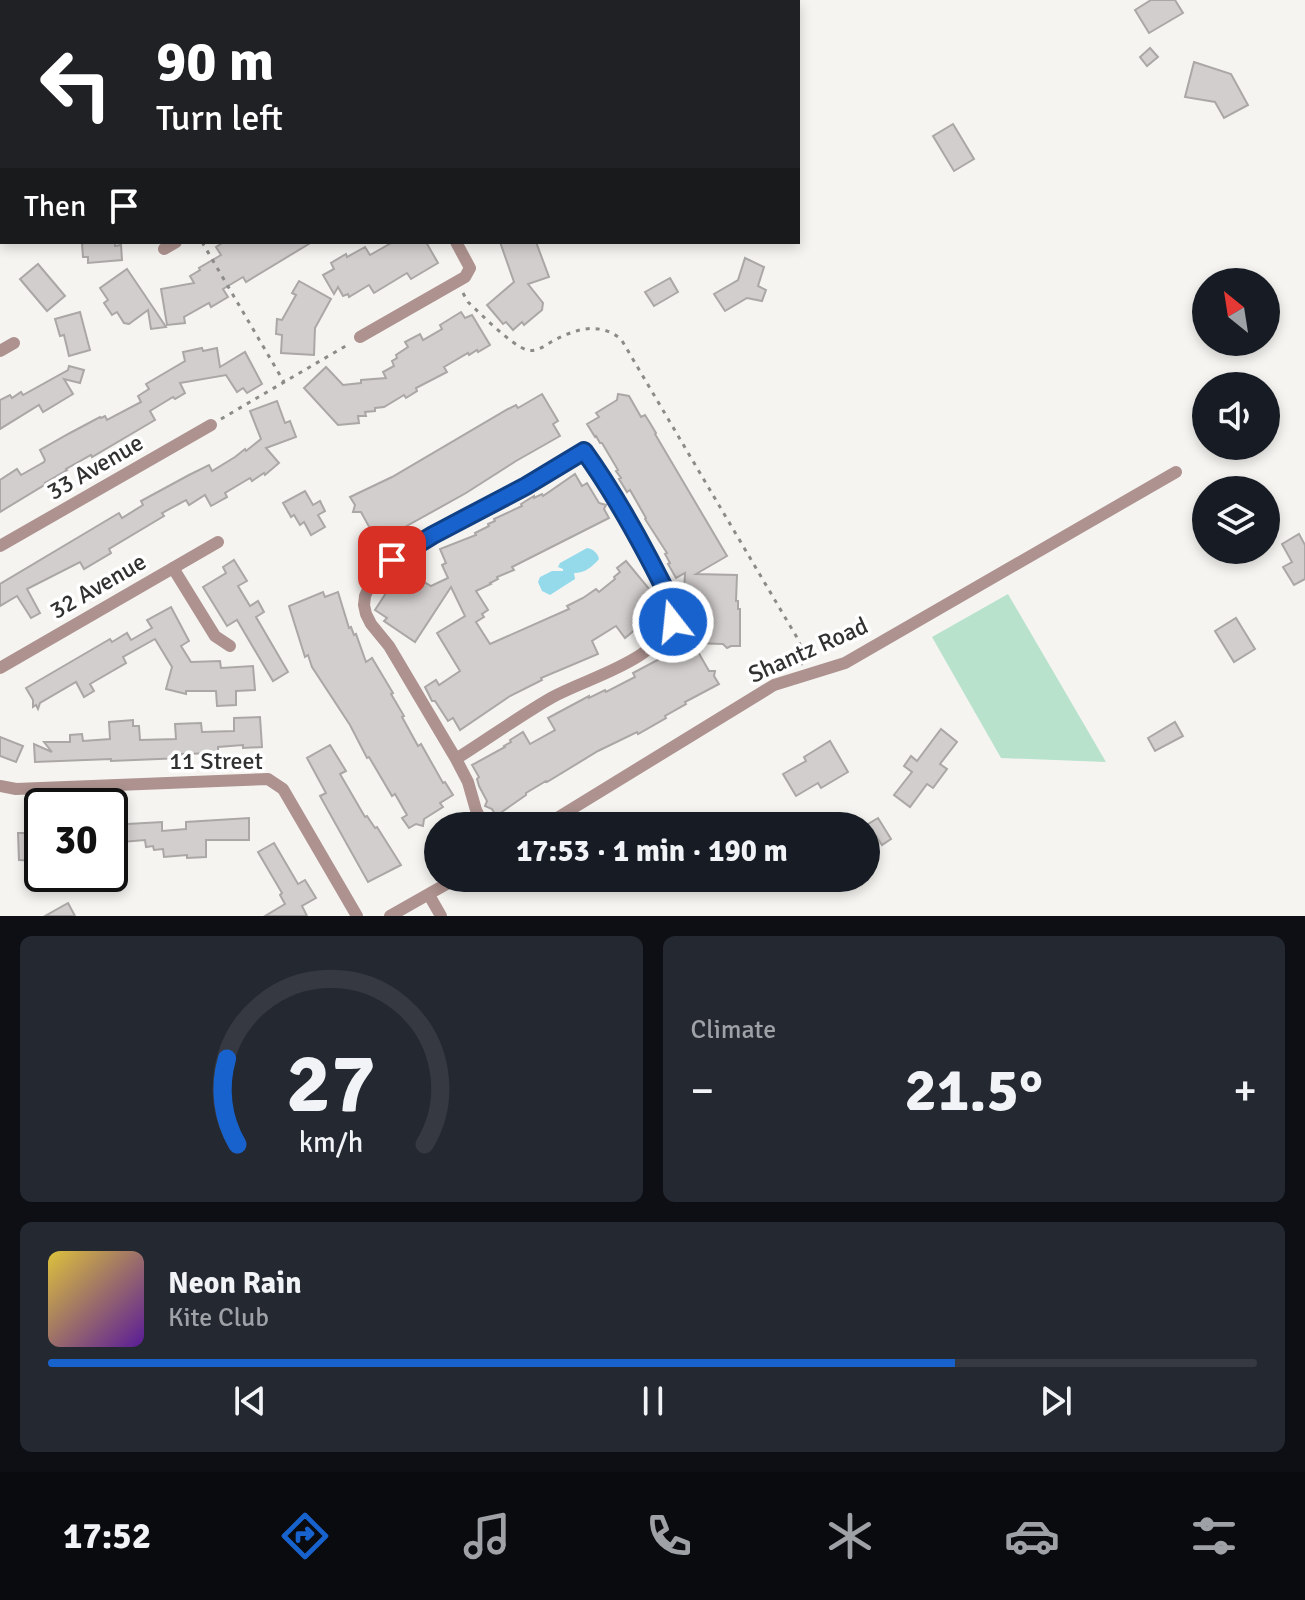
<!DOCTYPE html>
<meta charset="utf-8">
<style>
:root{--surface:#171b24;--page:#242831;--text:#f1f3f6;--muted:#9ea1a6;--line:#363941;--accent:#1862cd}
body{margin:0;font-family:Signika,sans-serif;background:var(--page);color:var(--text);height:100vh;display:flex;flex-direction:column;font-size:30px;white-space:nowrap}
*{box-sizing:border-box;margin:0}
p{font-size:26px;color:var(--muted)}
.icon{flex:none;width:44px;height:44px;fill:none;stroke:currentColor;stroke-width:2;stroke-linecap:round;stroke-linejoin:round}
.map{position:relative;height:916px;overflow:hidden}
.details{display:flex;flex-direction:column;gap:20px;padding:20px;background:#0d0f14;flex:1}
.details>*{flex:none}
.guide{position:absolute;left:0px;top:0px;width:800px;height:244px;box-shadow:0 4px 12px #0003;background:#202124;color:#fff;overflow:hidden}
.needle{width:52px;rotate:330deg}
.fabs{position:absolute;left:1192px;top:268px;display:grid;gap:16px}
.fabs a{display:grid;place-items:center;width:88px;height:88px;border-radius:50%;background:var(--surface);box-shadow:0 4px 12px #0003;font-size:40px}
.speed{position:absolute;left:24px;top:788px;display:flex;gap:16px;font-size:40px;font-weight:700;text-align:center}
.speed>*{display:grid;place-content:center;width:104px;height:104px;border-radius:50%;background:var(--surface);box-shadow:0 4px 12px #0003;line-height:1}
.speed .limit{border:4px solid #111;border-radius:12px;background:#fff;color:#111}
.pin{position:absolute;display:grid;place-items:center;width:68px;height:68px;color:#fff;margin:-34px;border-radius:16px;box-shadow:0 4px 12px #0006}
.me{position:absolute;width:88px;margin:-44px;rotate:344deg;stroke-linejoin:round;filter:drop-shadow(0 0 6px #0008)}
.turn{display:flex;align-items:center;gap:28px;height:168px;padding:0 24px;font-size:36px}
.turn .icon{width:104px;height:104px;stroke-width:2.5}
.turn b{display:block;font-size:56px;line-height:68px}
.then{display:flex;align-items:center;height:76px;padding:0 24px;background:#0003;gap:16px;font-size:30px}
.big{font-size:60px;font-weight:700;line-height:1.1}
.details .card{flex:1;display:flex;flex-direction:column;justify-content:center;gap:12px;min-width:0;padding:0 28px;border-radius:12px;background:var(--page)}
.details .dial{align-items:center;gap:0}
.dial svg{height:208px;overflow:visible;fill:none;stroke:var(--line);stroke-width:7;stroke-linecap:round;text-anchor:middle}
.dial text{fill:var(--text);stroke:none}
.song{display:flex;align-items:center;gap:24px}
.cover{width:96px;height:96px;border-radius:12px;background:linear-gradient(135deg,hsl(50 70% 55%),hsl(270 70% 35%))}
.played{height:8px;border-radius:4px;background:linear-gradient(90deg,var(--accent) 75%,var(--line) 75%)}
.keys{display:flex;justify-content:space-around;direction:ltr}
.heat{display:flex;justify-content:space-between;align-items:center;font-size:44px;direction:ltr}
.details .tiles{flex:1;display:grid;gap:20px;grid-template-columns:1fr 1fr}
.card:last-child{grid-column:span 2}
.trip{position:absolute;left:424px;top:812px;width:456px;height:80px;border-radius:40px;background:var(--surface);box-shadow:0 4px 12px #0003;font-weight:700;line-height:80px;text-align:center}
.menu{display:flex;height:128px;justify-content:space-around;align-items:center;background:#090b0e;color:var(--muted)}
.menu .icon{width:56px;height:56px}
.menu .selected{color:var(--accent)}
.menu b{font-size:36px;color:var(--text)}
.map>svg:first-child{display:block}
.green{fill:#b8e2cc}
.water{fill:#95daeb}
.building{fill:#d2cecd;stroke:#aba7a6;stroke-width:2}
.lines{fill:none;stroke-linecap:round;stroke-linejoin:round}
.path{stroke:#8b8b89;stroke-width:3;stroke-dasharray:4 6;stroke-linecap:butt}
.minor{stroke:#ad928f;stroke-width:12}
.route-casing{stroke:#104085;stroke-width:20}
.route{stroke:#1862cd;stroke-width:14}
.labels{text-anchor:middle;stroke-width:7;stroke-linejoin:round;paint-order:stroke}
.street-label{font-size:24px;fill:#313130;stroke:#fff}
</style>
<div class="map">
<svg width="1305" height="916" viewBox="0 0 1305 916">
<rect width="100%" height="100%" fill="#f5f4f1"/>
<path class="green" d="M1008,594L1106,762L1001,758L932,637Z"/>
<path class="water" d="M587,548C593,549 598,553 599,559C592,567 585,573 574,573L575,579L550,595L542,591L538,582L540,577L552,571H563V569L558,567L560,563Z"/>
<g class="building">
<path d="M1151,0H1175L1183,13L1149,33L1135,10Z"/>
<path d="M1150,48L1158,57L1147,66L1140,57Z"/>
<path d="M1194,62L1231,74L1248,105L1224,118L1215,102L1185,97Z"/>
<path d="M953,124L974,159L954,171L933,136Z"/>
<path d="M86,242H115V246L121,245L122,260L88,263V257H83L82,244Z"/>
<path d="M224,242H312L246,282L243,277L223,289L228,297L211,307L209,303L184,317L185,323L167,325L161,289L194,283L190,276L200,270L199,268L221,255L216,247Z"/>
<path d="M393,242H426L438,263L411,279L407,273L374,293L369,285L349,297L348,294L343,296L338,287L334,294L323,275L334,269L331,263L346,254L347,257L365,247L370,255Z"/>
<path d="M500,242H536L549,277L528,284L543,303L542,310L524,325L522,322L513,330L506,322L503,324L487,305L514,282Z"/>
<path d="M745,258L764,267L758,286L766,290L762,301L747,298L725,311L714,294L738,280Z"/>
<path d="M38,264L65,296L47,311L20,279Z"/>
<path d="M127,269L146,297L166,327L151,329L148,310L129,324L124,323L117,312L112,315L104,303L108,300L100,288Z"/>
<path d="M670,278L678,292L654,306L645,292Z"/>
<path d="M299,281L331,299L315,328L314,355L281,353L282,335L276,334L277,319L282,320L296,295L292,293Z"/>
<path d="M80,312L90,350L69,356L64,335L60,336L55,319Z"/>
<path d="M461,312L465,318L472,315L490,345L478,352L477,350L469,355L468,353L444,367L447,372L416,388L417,391L406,398L404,395L384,407L375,408V411L365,412L366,416H358L359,423L338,425L304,388L326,367L343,385L361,383V380L386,378L383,372L394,366L392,361L397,358L396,355L408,347L405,342L420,334L423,340L442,329L440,325Z"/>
<path d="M202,348L203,351L217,348L220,367L245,352L262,384L247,393L243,388L237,392L226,375L180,383L185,393L175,399L173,397L150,411L155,420L92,457L91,455L66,469L67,470L45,483L46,484L0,512V480L17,469L21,475L44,462L45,460L40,450L70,433L100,417L101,418L105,416L107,420L141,402L138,396L149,389L146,384L185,361L183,352Z"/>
<path d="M69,366L84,370L80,383L64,379L73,394L43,412L39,405L0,429V400L10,395L12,398L21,392L23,395L68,370Z"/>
<path d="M542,394L558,421L553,424L560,436L516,461L466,493L396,532L397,535L384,542L377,530L372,532L361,512H353L355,505L350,497L392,477L508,409L516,405L518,408Z"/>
<path d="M618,394L629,396L641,417L645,415L650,423L656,433L655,434L727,556L696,574L737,575L736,601H738V609H740V646H731L727,648L723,644L693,643L709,671H715L714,676L719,684L685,702L686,704L665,716L666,718L638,734L637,732L598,751L547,782L546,781L526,793V795L496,816L492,809L485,806L487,801L479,786L477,779L479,777L472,765L505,747L504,746L511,742L510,740L523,732L530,744L555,730L548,718L589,696V698L605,690L606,692L635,677L633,673L667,655L666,653L673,649L672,648L685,640L688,600H686V593L684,592L685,573L676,578L668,564L670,563L665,554L667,553L645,519L646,518L630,490L627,492L619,479L621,478L616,471L618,470L602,443H600L596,436L595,437L587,424L599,417L596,413L617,400Z"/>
<path d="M277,401L285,423L290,421L296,437L266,448L279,463L265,475L264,473L252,481L250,478L225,493L227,497L211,506L205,495L189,505L186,500L162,513L164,516L109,549L111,553L84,569L80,562L27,589L40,613L31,618L17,596L0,606V584L119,513L122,518L143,505L141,501L189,475L209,465L212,471L235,457L245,449L246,451L261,439L250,411Z"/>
<path d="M575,474L582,486L587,483L599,503L606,505L604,509L609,518L512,567L514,570L497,577L498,579L490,583L491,584L476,591L488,610L482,614L484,617L476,622L490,644L569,609L567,606L583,598L596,589L599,592L615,579L614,577L620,572L617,568L626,561L650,590L646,593L655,604L633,623L637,628L625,638L616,626L592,641L598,654L541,678L542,680L510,696L460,730L453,718L448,721L435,701H432L425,687L436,680L439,685L460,671L437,633L465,616L451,587L415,642L384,621L387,618L375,610L386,593L384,592L396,571L408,579L411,574L431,586L448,578L442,565L446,563L440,549L476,535L475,533L489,526L488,524L495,521L494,519L522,506L521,504L534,496V498L542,494L543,496Z"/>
<path d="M305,491L313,505L320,501L325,511L318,515L325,527L311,535L304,522L300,525L294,515L291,517L283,503Z"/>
<path d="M1299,534L1305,545V579L1294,585L1283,567L1292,562L1282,544Z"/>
<path d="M234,560L247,581L238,586L250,606L258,601L264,612L256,617L288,672L273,681L237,620L227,626L203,587L226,573L223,567Z"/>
<path d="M323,592L325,597L338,592L349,628L351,627L354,635L356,634L366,662L372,658L393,693L391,694L404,716L402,717L418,746L421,744L443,783L445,782L453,795L440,803L443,807L424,819L423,826L416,824L409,828L402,818L407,815L395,794L392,796L369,757L367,758L350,725L312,667L308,655L305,657L289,606Z"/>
<path d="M171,607L189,641L181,646L191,662L220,661L221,668L253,666L255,690L236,691V705L217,706L216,691H186V694L166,689L172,667L155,639L123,657L126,663L90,684L94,691L84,697L76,682L40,703L38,709L36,705L33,707V700L26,688L110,639L112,642L127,633L131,640L152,628L147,620Z"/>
<path d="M1236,618L1255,649L1234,662L1215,631Z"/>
<path d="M260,717L262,747L243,748V745L218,747V753L181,754L182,758L111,761V759L35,762L34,744L52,752L44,742H70V735L82,734L83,741L110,739L109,722L133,720V726H139L140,740L176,739L175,724L201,723L202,732L234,731V718Z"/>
<path d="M1175,722L1183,736L1155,751L1148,738Z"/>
<path d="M941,729L957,742L940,764L947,769L933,788L927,784L910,807L894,795L912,772L904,766L911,756L917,761Z"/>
<path d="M0,737L23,746L16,762L0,756Z"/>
<path d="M830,741L848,772L821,788L818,783L796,796L783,774L806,761L804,757Z"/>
<path d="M330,745L346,771L340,774L365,817L367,816L375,828L377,827L401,865L368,882L320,796L326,793L307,758Z"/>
<path d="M249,818V840H206V857L187,858V855L164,857L163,849L154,850L153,846L146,847L145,840L110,843V825L162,822V831L186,829V822Z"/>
<path d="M878,818L891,839L882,845L868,824Z"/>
<path d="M18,833H37V838H42V861L19,860Z"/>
<path d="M274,843L298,884L305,880L316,898L302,906L307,916H265L285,904L280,895L282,893L258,852Z"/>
<path d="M68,903L75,916H45Z"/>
</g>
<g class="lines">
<g class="path">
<path d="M202,242L284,382"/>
<path d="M463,293L468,302C481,314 511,345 527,350C536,352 543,347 551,342C575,329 598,321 621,339L799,641L803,658L801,665"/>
<path d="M221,419L349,344"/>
</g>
<g class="minor">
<path d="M318,0L319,2"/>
<path d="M233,2L236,0"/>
<path d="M0,19L2,22"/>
<path d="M0,136L2,134"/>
<path d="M164,249L176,242"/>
<path d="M360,337L465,277L470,268L456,242"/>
<path d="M0,351L14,343"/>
<path d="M0,546L211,425"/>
<path d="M173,568L215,636L230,646"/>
<path d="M0,668L218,542"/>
<path d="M456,759C488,739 518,717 551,698C590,676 660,662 676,612C649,556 620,501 584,451L526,486L409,549L380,571L370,585L365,596L364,605L366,614L371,624L389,646L456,759L468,782L476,810L484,826"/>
<path d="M0,786L16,789L268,779L283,789L357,916"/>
<path d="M544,826L774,685L845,663L1176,472"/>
<path d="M429,895L441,916"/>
<path d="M390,916L457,878"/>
</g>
</g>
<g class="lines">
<defs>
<path id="route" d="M392,560L433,535L526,486L584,451C620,501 649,556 676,612L673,622"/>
</defs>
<use href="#route" class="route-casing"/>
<use href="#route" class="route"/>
</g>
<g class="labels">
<g class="street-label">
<text transform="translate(95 467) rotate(-30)" y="8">33 Avenue</text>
<text transform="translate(98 586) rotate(-30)" y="8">32 Avenue</text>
<text transform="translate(808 650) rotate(-24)" y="8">Shantz Road</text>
<text x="216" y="769">11 Street</text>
</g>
</g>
</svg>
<div class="fabs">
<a><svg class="needle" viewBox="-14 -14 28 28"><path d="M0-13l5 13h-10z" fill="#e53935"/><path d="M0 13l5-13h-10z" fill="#9ea1a6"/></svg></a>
<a><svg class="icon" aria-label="sound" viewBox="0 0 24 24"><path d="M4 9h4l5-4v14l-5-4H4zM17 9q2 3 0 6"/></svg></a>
<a><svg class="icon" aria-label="layers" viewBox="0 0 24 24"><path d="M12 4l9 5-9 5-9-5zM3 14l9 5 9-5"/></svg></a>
</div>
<div class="speed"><div class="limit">30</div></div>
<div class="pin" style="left:392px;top:560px;background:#d93025"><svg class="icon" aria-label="arrive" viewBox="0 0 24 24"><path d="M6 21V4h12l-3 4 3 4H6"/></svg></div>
<svg class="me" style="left:673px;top:622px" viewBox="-20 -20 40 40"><circle r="17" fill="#1862cd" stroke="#fff" stroke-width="3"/><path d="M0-11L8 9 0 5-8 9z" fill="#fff"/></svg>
<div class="trip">17:53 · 1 min · 190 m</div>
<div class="guide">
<div class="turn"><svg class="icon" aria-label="left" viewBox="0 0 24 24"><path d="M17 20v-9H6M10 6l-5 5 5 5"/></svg><div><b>90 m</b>Turn left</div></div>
<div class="then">Then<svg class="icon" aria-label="arrive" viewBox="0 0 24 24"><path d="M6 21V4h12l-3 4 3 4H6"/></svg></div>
</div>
</div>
<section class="details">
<div class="tiles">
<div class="card dial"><svg viewBox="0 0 100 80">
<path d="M14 69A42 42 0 1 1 86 69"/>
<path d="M14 69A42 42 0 0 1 10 36" stroke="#1862cd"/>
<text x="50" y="56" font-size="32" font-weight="700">27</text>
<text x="50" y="72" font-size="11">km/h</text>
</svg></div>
<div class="card"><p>Climate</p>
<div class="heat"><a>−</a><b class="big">21.5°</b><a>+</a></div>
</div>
<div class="card">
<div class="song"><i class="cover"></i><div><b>Neon Rain</b><p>Kite Club</p></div></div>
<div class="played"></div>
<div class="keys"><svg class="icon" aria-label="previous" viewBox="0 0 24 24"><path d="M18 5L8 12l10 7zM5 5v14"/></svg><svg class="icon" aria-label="pause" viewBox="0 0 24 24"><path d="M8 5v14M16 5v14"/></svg><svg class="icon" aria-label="next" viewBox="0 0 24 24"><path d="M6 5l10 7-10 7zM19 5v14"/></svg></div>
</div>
</div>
</section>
<nav class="menu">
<b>17:52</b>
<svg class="icon selected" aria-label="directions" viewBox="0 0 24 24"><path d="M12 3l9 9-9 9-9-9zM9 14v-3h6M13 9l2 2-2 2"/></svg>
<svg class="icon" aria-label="music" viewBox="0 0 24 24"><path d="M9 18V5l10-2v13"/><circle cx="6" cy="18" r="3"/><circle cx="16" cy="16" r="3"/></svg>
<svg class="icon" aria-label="phone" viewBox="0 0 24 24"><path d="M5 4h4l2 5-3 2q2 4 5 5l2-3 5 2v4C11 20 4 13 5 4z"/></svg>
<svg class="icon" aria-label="climate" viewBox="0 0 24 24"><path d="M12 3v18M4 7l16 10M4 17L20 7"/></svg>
<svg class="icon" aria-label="car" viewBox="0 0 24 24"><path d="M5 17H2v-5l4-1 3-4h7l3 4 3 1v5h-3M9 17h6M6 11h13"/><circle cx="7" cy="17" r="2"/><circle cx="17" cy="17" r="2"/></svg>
<svg class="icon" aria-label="filters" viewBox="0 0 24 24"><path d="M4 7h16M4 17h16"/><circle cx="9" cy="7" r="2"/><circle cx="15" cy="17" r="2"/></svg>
</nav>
